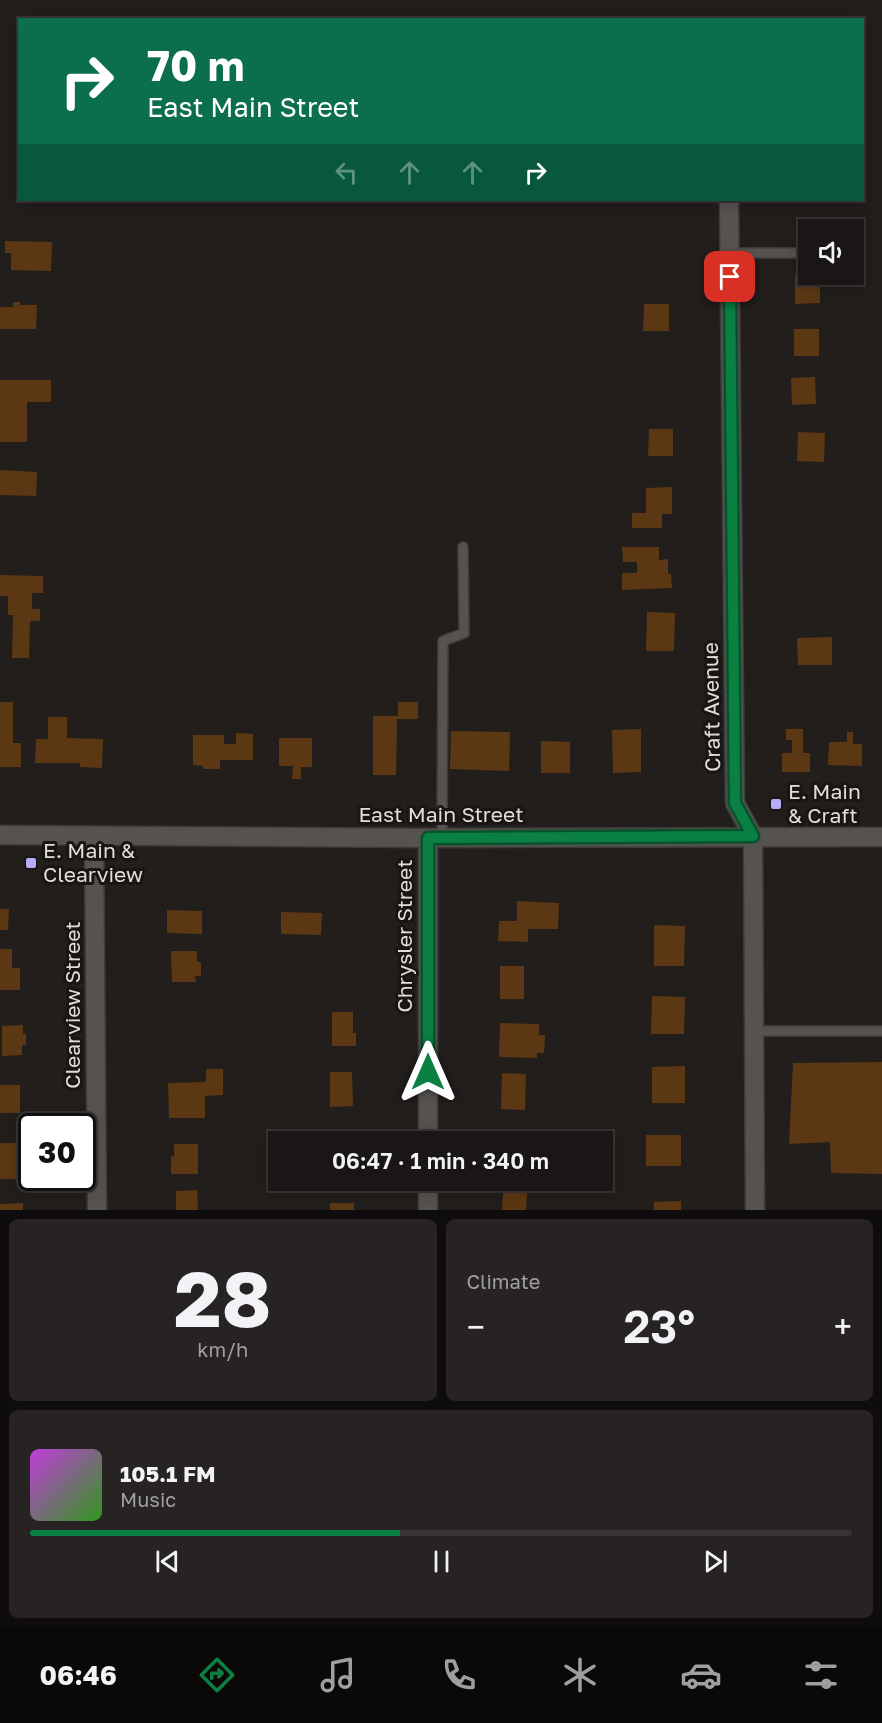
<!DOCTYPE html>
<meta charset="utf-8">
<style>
:root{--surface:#191615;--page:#262322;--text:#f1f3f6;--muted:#9f9fa0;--line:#373534;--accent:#0b8043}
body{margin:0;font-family:"Golos Text",sans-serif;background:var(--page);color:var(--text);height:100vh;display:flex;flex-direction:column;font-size:22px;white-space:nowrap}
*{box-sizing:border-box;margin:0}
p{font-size:20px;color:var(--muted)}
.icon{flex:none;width:33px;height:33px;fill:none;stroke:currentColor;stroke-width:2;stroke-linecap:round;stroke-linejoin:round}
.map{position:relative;height:1210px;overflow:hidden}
.side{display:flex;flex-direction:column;gap:9px;padding:9px;background:#0e0c0c;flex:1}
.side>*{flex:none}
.guide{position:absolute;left:18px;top:18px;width:846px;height:183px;border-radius:0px;box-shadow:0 3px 15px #0003,0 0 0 2px var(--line);background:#0b6e4f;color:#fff;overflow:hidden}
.tools{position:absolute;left:798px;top:219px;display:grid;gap:12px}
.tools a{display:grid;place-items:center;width:66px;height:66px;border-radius:0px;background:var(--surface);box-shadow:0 3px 15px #0003,0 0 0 2px var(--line);font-size:30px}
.speed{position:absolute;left:18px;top:1113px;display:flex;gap:12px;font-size:30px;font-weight:700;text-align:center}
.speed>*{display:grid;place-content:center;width:78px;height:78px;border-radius:50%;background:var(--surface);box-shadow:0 3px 15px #0003,0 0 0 2px var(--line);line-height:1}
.speed .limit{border:3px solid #111;border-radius:9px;background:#fff;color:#111}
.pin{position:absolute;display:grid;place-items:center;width:51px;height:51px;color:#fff;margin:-26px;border-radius:12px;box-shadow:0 3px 9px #0006}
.me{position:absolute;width:66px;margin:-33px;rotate:0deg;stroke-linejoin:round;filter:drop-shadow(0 0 4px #0008)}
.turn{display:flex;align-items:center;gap:21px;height:126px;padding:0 30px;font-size:27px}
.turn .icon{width:78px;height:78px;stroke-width:2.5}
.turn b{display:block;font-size:42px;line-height:51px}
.lanes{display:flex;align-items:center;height:57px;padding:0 30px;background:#0003;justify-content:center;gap:30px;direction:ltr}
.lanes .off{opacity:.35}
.big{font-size:45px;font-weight:600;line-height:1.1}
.side .card{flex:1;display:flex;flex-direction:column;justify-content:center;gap:9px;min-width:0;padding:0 21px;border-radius:9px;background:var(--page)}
.side .dial{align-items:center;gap:0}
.dial b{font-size:78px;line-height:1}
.song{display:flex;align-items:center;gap:18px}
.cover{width:72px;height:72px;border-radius:9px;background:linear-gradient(135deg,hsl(290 70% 55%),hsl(110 70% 35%))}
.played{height:6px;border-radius:3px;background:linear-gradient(90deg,var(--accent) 45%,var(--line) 45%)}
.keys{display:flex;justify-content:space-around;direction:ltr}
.heat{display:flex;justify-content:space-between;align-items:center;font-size:33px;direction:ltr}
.side .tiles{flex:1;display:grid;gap:9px;grid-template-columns:1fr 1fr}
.card:last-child{grid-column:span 2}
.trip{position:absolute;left:268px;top:1131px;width:345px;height:60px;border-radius:0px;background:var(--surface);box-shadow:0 3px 15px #0003,0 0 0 2px var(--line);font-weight:600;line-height:60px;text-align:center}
.dock{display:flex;height:96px;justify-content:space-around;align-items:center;background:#0a0908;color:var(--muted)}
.dock .icon{width:42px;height:42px}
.dock .current{color:var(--accent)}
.dock b{font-size:27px;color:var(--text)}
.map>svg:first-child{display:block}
.building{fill:#5b3813}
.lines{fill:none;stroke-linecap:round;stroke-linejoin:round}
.lane-casing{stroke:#3d3b3a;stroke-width:12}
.street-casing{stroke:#3d3b3a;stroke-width:21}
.secondary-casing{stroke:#3d3b3a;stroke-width:21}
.lane{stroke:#555250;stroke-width:9}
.street{stroke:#555250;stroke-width:18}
.secondary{stroke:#555250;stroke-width:18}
.route-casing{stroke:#07532c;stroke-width:15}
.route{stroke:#0b8043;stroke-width:10}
.poi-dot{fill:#b4acf9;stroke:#181513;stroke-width:2}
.labels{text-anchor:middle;stroke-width:6;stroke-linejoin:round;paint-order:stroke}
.street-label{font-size:21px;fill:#dfdedc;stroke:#181513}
.poi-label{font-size:21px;fill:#dfdedc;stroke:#181513;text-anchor:start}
</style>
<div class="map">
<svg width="882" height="1210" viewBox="0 0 882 1210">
<rect width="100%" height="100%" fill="#211e1c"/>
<g class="building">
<path d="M5,241L52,242L51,271L11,270V253H5Z"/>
<path d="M795,275H820V303L795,304Z"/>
<path d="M13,302H20V305H37L36,329H0V307H13Z"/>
<path d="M644,304H669V331H643Z"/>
<rect x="794" y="329" width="25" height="27"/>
<path d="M815,377L816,404L792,405L791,378Z"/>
<path d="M0,380H51V402H27V442H0Z"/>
<path d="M649,429H673V456H648Z"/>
<path d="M798,432L825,433L824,462L797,461Z"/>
<path d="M0,470L37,472L36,496L0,495Z"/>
<path d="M672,487V514H662V528H632V513H646V488Z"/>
<path d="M622,547H659V560L668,559V574H671L672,588L622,590V573H637V562H623Z"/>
<path d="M0,575L43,576V593H32V609H40V621H30L29,658H12L13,615H8V596H0Z"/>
<path d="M647,612L675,613L674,651H646Z"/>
<path d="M832,637V665H798L797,638Z"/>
<path d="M0,702H13V743H21V767H0Z"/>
<path d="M398,702H418V719H397L396,775H373V716H398Z"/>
<path d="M48,717H67V738L103,739L102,768L80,767V763H35L36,739H48Z"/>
<path d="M641,729V772L613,773L612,730Z"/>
<path d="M786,729H803V753H810V772H782V753H792V740H786Z"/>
<path d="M451,731L510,732L509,771L450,769Z"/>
<path d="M847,732H853V744H862V766L828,765L829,742H847Z"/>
<path d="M236,733L253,734V760H220V769H203V766L193,765V735H224V744H236Z"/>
<path d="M279,738H312V767H301V779H292L293,766H279Z"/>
<path d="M541,741L570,742V773H541Z"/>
<path d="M517,901L559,903L558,929H528V942L498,941L499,921H517Z"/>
<path d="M0,909H9L8,930H0Z"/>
<path d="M167,910L202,911V934L167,933Z"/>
<path d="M281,912L322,913L321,935L281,934Z"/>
<path d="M654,925L685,926L684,966H654Z"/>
<path d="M0,949H12V968H20V990H0Z"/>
<path d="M171,951H197V962H201V976H195L196,982H172Z"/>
<rect x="500" y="966" width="24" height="33"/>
<path d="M652,996L685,997L684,1034H651Z"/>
<path d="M332,1012H353V1033H356V1046H332Z"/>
<path d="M500,1023L539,1024V1035H545L544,1053H537V1058L499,1057Z"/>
<path d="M23,1025V1034H26V1045H22V1055L2,1056V1026Z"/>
<path d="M882,1062V1174L831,1173L830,1142L789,1144L793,1063Z"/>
<path d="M685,1066V1103H652V1067Z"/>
<path d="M206,1069H223V1095L205,1096V1118H169L168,1083L206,1082Z"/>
<path d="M330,1072H352L353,1106L330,1107Z"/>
<path d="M502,1073L526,1074L525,1110L501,1109Z"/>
<rect x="0" y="1085" width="20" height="28"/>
<rect x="325" y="1131" width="18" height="11"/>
<path d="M545,1135V1142H522V1136Z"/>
<rect x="646" y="1135" width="35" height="31"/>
<rect x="0" y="1143" width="22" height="36"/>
<path d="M174,1144H198V1174H171V1156L174,1157Z"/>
<path d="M197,1190L198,1210H176V1191Z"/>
<path d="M503,1192L527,1193L526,1210H502Z"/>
<path d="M681,1201V1210H654V1202Z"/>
<path d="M23,1203V1210H0V1204Z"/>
<rect x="330" y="1203" width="24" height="7"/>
</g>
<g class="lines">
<defs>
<g id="lane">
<path d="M729,253H808"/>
<path d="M442,838L443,641L464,633L463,547"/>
<path d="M754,1031H882"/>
</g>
<g id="street">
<path d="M729,200L735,803L753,836L755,1210"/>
<path d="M94,836L97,1210"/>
<path d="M428,1142V838"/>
<path d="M428,1180V1210"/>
</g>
<path id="secondary" d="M0,835L428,838L882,837"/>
</defs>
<use href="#lane" class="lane-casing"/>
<use href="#street" class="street-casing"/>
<use href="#secondary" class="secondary-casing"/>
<use href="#lane" class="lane"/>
<use href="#street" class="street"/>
<use href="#secondary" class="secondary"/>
</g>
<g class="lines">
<defs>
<path id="route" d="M428,1072V838L753,836L735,803L730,277"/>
</defs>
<use href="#route" class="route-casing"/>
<use href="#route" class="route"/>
</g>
<g class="poi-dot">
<rect x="770" y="798" width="12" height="12" rx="3"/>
<rect x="25" y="857" width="12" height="12" rx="3"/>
</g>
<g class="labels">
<g class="street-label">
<text transform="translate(712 707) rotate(-91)" y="7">Craft Avenue</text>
<text x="441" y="822">East Main Street</text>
<text transform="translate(405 936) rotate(-90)" y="7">Chrysler Street</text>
<text transform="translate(73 1005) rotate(-90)" y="7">Clearview Street</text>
</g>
<g class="poi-label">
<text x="788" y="799">E. Main<tspan x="788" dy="24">&amp; Craft</tspan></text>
<text x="43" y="858">E. Main &amp;<tspan x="43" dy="24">Clearview</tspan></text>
</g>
</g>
</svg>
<div class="tools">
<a><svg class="icon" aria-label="sound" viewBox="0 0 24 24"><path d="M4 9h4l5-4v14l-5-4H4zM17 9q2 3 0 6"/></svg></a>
</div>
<div class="speed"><div class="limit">30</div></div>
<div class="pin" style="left:730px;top:277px;background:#d93025"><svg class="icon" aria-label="arrive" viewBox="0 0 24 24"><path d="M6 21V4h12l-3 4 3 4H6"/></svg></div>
<svg class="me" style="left:428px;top:1072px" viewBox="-20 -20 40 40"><path d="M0-17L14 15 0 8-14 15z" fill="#0b8043" stroke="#fff" stroke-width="4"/></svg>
<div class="trip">06:47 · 1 min · 340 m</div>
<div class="guide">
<div class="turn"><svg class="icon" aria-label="right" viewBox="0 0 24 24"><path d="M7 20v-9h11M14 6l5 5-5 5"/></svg><div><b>70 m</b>East Main Street</div></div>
<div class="lanes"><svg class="icon off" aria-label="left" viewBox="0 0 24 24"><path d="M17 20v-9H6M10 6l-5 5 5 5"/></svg><svg class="icon off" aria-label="ahead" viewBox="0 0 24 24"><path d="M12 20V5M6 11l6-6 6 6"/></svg><svg class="icon off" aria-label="ahead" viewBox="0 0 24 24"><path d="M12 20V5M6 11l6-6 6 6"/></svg><svg class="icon" aria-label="right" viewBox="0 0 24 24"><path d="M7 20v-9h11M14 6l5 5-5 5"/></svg></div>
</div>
</div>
<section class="side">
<div class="tiles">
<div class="card dial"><b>28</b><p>km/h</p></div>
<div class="card"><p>Climate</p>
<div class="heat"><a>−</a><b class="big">23°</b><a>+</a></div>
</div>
<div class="card">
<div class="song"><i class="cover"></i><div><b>105.1 FM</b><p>Music</p></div></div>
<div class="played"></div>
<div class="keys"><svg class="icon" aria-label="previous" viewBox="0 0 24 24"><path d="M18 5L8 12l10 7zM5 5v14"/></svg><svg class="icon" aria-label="pause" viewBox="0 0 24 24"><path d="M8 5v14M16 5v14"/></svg><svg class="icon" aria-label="next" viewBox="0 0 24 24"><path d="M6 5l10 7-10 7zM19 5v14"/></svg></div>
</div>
</div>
</section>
<nav class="dock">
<b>06:46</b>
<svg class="icon current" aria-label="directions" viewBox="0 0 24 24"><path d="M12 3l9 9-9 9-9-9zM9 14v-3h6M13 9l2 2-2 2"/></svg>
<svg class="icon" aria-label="music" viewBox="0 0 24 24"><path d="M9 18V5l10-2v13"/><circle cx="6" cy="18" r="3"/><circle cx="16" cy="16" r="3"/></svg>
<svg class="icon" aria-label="phone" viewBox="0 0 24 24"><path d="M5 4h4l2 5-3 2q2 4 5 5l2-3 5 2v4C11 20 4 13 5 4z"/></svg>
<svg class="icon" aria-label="climate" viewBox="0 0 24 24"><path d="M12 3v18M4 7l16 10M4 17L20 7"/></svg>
<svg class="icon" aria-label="car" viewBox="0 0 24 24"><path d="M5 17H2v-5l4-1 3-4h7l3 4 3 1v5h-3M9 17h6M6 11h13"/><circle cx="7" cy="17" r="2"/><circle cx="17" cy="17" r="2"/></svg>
<svg class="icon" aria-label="filters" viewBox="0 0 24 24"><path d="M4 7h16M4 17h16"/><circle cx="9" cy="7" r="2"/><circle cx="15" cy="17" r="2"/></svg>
</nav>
